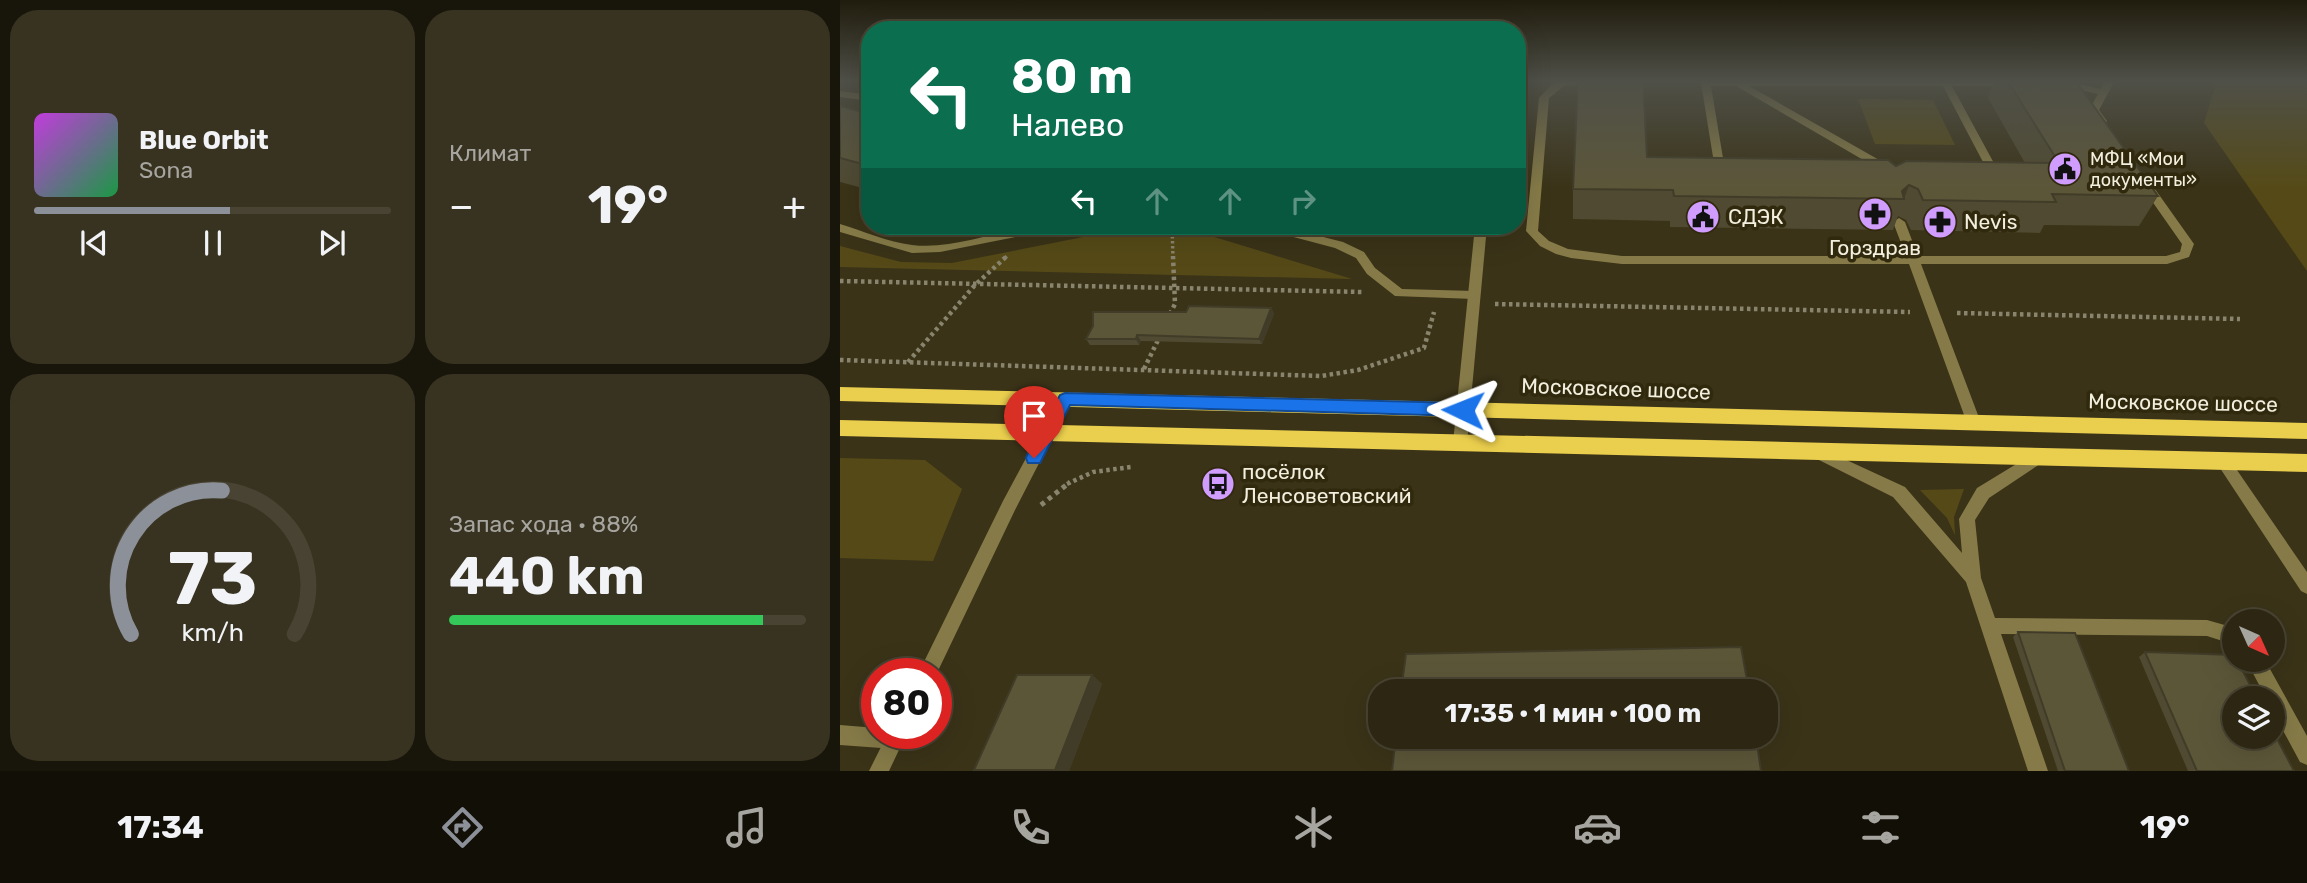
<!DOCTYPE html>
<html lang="ru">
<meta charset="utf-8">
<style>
:root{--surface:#2c2612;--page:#383220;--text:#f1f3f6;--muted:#a6a59f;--line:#484332;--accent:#8c9099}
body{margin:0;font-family:Rubik,sans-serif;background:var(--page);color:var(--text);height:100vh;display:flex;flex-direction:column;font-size:26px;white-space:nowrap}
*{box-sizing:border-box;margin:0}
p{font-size:23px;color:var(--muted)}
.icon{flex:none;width:38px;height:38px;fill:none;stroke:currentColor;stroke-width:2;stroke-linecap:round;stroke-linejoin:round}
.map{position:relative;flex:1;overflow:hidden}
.details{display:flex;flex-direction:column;gap:10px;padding:10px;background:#18150a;width:840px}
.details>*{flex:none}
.guide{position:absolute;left:21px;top:21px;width:665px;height:214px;border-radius:28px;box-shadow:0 7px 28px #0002,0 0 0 2px var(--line);background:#0b6e4f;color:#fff;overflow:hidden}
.needle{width:46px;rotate:135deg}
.controls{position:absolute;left:1382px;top:609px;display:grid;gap:14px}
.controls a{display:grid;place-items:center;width:63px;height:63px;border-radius:50%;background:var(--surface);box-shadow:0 7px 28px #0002,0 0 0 2px var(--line);font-size:35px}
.speed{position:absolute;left:21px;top:658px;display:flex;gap:14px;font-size:35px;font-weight:700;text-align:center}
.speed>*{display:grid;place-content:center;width:91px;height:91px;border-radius:50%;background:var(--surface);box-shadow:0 7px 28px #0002,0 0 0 2px var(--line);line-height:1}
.speed .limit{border:10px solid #d22;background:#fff;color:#111}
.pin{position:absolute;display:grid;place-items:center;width:60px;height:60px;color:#fff;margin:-72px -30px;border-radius:50% 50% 50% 0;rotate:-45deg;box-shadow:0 0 7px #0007}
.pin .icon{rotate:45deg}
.me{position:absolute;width:77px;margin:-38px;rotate:272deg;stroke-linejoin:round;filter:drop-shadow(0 0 5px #0008)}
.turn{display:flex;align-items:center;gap:24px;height:147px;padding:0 35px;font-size:32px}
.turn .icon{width:91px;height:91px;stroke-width:2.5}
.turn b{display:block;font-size:49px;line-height:60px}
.lanes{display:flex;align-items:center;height:66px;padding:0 35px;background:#0003;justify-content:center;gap:35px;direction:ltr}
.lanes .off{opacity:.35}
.big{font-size:52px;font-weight:700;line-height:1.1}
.details .card{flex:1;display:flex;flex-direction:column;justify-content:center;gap:10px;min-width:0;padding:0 24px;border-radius:28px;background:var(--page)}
.details .dial{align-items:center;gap:0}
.dial svg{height:182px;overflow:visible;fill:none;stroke:var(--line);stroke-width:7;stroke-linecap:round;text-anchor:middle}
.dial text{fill:var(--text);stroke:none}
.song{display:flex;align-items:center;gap:21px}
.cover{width:84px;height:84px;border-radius:10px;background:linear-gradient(135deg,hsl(290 70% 55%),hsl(140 70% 35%))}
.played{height:7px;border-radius:4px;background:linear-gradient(90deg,var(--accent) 55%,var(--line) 55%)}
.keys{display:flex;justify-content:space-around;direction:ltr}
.heat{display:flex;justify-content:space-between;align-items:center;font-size:38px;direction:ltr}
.charge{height:10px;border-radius:5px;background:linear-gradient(90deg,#34c759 88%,var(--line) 0)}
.details .tiles{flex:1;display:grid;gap:10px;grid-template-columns:repeat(2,1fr)}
.trip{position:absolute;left:528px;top:679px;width:410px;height:70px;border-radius:28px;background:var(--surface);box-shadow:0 7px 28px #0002,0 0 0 2px var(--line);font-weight:700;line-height:70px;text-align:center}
.tabs{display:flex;height:112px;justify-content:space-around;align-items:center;background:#120f07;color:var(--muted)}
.tabs .icon{width:49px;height:49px}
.tabs .on{color:var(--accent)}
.tabs b{font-size:32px;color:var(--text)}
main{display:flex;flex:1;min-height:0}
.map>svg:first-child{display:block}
.green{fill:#554a17}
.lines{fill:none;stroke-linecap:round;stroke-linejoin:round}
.path-far2{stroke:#89846d;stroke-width:3.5;stroke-dasharray:2.5 2.5;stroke-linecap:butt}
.path-far1{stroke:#89846d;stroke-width:4.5;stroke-dasharray:3.5 3.5;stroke-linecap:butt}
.path{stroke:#89846d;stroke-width:5;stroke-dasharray:4.5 4.5;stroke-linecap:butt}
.service{fill:#867b48;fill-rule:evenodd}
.minor{fill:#867b48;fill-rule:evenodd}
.trunk{fill:#eace4d;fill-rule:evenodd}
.wall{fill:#4f4a31}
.shaded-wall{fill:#403c28}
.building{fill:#5c5639;stroke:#403c28;stroke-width:2}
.route{fill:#1a73e8;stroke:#114b97;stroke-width:2}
.labels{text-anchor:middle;stroke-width:7;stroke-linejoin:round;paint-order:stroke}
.far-poi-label{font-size:18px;fill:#f2efde;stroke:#30290d;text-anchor:start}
.poi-label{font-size:21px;fill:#f2efde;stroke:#30290d;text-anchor:start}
.street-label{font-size:21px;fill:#f2efde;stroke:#30290d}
</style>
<main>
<section class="details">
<div class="tiles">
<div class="card">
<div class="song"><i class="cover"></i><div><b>Blue Orbit</b><p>Sona</p></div></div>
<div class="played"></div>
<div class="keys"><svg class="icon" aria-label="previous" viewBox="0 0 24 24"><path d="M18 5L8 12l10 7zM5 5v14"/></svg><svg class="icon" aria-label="pause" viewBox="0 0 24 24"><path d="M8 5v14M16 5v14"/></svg><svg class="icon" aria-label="next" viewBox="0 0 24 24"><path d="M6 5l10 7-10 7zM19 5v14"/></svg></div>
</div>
<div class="card"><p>Климат</p>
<div class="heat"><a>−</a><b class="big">19°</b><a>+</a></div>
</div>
<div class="card dial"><svg viewBox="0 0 100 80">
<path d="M14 69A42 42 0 1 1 86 69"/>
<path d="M14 69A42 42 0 0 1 54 6" stroke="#8c9099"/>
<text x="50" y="56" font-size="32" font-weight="700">73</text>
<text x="50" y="72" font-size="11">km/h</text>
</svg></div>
<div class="card"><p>Запас хода · 88%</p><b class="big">440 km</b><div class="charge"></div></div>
</div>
</section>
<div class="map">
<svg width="1467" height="771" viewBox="0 0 1467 771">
<rect width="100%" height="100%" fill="#3a3318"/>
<g class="green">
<path d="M1377,80H1467V271L1364,123Z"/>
<path d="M1018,99L1093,100L1115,145L1035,144Z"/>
<path d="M299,226H328L348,229L512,279L0,267V246L61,262L112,263Z"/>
<path d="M0,458L85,460L122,489L93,561L0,558Z"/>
<path d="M1124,489L1114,517L1115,535L1107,518L1080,490Z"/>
</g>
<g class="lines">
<g class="path-far2">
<path d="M332,226L333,258"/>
<path d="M165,258L168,255"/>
</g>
<g class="path-far1">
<path d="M0,281L523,292"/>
<path d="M655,304L1070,312"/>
<path d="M1117,313L1400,319"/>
<path d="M330,314L335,304L333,256"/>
<path d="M0,360L481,376L518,370L584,348L594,312"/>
<path d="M68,362L135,285L167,256"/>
<path d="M304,369L319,338"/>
<path d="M227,484L253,472L291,467"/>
</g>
<path class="path" d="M201,505L230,482"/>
<g class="service">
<path d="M721,80H761L756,83L724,86L709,98L698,231L709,241L728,249L782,256H1066L1053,222L1059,218L1065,222L1078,256H1326L1340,252L1342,244L1300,184L1306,181L1310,182L1354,244L1349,257L1327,264H1081L1141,423L1139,427H1129L1127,423L1069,264H782L731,258L716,254L700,246L686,231L699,98L711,85Z"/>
<path d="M782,80H1172L1177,83L1172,86H1112L1155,165C1150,170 1135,170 1130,165L1135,162H1143L1103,86H909L1041,161L1046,176L1041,179L1036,176L1032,165L896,86H871L883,158H894L899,161L894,164L874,163L861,83H787Z"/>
<path d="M1221,80L1261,89L1265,80H1275L1259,110L1267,121L1266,123H1258L1249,110L1258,94L1218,85L1216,83Z"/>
<path d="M0,91L30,95V101L0,97Z"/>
<path d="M0,224C23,231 48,242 72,245C118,251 169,224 216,226L210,230L100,252L72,253L0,232Z"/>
<path d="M421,226H440L503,242L524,252L535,268L562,289L634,291L640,295L634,299L555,296L527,274L516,258L495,248L423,229Z"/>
<path d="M976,446L1065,487L1122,553L1119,519L1137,488L1196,452L1201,450L1206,452L1209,456L1206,460L1149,498L1135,520L1141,578L1155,618L1367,620L1395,628V645L1367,636L1161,634L1208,771H1188L1126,582L1053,497L971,456L969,452L971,448Z"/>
<path d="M1406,660H1425L1467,736V765L1460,762L1433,712V698H1426Z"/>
<path d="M0,725L37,728V733H62L65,739L62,746L55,749L0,745Z"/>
</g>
<g class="minor">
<path d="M635,226H647L627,443L625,447H615L613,443Z"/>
<path d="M225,394L230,395L232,399L175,510L96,675L78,674L163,501L220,395Z"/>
<path d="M1383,455L1388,457L1467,572V594L1461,591L1378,465L1375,461L1378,457Z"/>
<path d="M48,733H67L49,771H29Z"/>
</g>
<g class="trunk">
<path d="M0,387L1467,423V439L0,401Z"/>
<path d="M0,420L1467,454V472L0,436Z"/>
</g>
</g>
<g class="wall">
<path d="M1155,80H1235L1318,196L1299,226L1204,225L1200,233L1071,230L1066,220L1058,216L1053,230L830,227V221L733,219V189L807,157L1056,166L1185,163L1148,98Z"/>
<path d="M0,106L30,114V190L0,182Z"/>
<path d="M431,308L434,314L422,344L301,341L299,345H250L246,339L346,312Z"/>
<path d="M1178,632L1289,771H1218L1173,637Z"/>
<path d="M1305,652L1454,771H1348L1299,657Z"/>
<path d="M252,675L262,684L229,771L134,770Z"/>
</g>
<g class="shaded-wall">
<path d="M1069,185L1064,199L1062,191Z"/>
<path d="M431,308L434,314L422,344L419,339Z"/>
<path d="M297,335L301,341L299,345L296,339Z"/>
<path d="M252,675L262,684L229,771H217L215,770Z"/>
</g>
<g class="building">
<path d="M738,80H803L807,157L1048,160L1056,166L1066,161L1219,163L1167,80H1235L1318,196L1212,194L1216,202L1083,200L1078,189L1069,185L1062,191L1064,199L834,196L833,190L733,189Z"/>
<path d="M0,106L30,114V166L0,158Z"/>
<path d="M349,306L431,308L419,339L297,335L296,339H246L253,326V312H346Z"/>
<path d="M1178,632L1235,633L1289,771H1225Z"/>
<path d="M901,647L909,691H561L566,654Z"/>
<path d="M1305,652L1395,655V660H1397L1417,698H1395V737H1433V731L1454,771H1357Z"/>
<path d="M177,675H252L215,770H134Z"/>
<path d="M556,737H916L921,771H552Z"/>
</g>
<linearGradient id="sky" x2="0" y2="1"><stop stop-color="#201c0d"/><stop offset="0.43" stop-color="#4f5048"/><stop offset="1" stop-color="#4f5048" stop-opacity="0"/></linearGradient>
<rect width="1467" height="188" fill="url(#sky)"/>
<path class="route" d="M225,393L623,403L631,410L623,416L230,405L200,463H188L186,458L188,453L220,395Z"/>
<defs>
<symbol id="civic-disc" viewBox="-11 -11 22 22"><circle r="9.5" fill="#d09dff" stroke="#30290d"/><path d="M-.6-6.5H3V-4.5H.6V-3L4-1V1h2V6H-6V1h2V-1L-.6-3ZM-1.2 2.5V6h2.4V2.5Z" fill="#111"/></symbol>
<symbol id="pharmacy-disc" viewBox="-11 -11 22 22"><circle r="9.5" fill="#d09dff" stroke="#30290d"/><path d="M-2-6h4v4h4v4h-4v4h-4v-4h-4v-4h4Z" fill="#111"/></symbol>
<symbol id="bus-disc" viewBox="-11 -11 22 22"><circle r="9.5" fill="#d09dff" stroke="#30290d"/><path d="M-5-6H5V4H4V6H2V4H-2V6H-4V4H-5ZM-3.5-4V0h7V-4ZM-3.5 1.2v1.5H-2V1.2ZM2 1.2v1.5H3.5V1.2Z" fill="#111"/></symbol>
</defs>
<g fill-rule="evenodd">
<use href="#civic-disc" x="1206" y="150" width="38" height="38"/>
<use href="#pharmacy-disc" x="1016" y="195" width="38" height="38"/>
<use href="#civic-disc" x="844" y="198" width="38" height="38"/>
<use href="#pharmacy-disc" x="1081" y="203" width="38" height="38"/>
<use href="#bus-disc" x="359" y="465" width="38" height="38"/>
</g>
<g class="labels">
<g class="far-poi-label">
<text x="1250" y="165">МФЦ «Мои<tspan x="1250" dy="21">документы»</tspan></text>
</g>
<g class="poi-label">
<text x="888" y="224">СДЭК</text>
<text x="1124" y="229">Nevis</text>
<text x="1035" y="255" text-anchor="middle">Горздрав</text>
<text x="402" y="479">посёлок<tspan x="402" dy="24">Ленсоветовский</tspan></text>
</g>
<g class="street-label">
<text transform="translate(776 389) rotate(2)" y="7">Московское шоссе</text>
<text transform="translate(1343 403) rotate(1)" y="7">Московское шоссе</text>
</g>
</g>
</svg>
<div class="controls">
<a><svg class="needle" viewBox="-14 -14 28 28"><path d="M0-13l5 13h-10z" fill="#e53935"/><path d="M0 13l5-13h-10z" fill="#a6a59f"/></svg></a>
<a><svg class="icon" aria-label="layers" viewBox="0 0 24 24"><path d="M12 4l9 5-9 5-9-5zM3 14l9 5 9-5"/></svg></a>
</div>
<div class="speed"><div class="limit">80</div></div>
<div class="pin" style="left:194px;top:458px;background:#d93025"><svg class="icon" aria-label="arrive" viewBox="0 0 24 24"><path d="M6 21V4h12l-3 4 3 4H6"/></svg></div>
<svg class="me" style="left:623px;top:410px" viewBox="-20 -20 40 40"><path d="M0-17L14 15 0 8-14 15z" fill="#1a73e8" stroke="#fff" stroke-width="4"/></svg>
<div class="trip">17:35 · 1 мин · 100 m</div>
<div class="guide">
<div class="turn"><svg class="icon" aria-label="left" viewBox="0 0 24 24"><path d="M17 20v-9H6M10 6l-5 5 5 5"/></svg><div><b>80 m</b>Налево</div></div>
<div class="lanes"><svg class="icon" aria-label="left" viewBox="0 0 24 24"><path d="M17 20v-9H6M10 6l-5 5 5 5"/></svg><svg class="icon off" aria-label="ahead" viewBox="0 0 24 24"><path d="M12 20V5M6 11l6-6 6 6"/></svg><svg class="icon off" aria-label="ahead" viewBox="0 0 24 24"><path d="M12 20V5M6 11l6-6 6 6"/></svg><svg class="icon off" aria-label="right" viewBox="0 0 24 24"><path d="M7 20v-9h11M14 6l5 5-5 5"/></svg></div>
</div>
</div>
</main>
<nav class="tabs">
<b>17:34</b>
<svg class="icon on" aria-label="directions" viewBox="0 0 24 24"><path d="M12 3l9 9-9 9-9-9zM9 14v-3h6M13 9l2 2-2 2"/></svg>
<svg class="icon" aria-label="music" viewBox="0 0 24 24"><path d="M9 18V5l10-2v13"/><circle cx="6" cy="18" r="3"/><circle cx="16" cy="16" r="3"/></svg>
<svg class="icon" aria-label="phone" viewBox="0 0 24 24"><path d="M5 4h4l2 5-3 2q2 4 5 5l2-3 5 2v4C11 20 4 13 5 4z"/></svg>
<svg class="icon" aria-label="climate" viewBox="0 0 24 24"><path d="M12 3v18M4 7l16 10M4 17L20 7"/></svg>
<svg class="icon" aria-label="car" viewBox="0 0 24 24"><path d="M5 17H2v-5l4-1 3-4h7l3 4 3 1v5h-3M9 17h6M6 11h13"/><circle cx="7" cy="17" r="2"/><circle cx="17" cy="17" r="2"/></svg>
<svg class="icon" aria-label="filters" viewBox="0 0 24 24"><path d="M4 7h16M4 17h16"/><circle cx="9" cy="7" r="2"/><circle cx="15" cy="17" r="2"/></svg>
<b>19°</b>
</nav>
